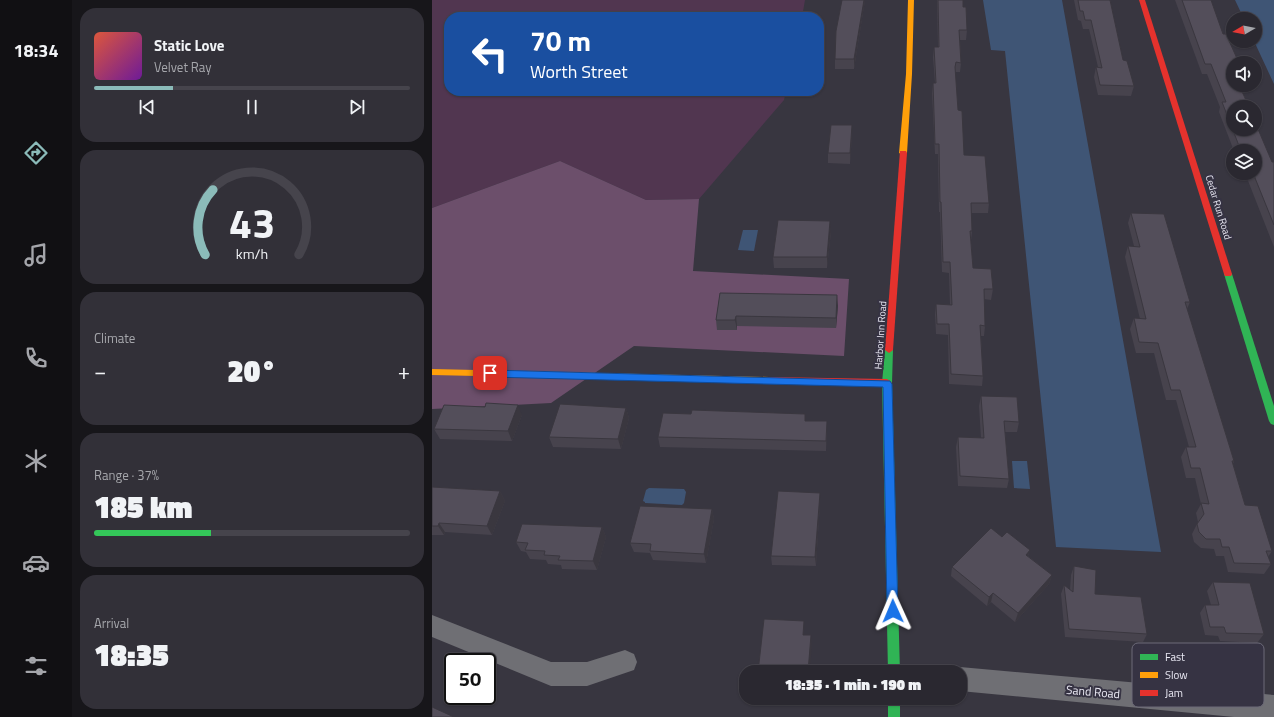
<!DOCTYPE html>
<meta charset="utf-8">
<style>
:root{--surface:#2a2830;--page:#323038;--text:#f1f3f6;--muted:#a5a6ab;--line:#46444c;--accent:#8bbbb9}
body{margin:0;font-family:"Titillium Web",sans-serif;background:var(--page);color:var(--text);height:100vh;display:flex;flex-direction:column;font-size:15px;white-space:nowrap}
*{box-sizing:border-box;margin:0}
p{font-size:13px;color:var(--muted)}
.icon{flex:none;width:22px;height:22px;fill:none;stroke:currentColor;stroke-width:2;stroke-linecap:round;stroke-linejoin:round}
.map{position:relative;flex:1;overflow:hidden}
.sheet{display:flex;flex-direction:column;gap:8px;padding:8px;background:#17161a;width:360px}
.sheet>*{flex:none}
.top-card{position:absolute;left:12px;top:12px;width:380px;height:84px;border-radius:16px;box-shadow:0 1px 3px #0004,0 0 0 1px var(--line);background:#1a4fa0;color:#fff;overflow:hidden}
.needle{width:26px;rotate:260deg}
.controls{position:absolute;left:794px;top:12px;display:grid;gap:8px}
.controls a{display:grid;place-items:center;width:36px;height:36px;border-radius:50%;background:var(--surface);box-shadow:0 1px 3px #0004,0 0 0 1px var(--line);font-size:20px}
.speed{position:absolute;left:12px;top:653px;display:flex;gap:8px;font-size:20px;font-weight:700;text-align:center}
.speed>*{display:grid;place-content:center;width:52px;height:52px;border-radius:50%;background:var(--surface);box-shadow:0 1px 3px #0004,0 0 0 1px var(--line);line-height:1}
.speed .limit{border:2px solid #111;border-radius:6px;background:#fff;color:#111}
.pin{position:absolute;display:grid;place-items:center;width:34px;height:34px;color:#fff;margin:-17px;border-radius:8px;box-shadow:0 2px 6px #0006}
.me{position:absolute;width:44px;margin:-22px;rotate:359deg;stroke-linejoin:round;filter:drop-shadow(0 0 3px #0008)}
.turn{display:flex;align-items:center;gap:14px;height:84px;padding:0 20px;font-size:18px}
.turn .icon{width:52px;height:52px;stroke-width:2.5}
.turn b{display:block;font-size:28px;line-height:34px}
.big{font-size:30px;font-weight:800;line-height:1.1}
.sheet .tile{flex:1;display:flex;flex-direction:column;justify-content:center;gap:6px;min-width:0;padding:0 14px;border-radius:16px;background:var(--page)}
.sheet .dial{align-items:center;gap:0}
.dial svg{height:104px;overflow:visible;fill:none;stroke:var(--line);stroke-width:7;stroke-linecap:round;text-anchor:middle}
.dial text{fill:var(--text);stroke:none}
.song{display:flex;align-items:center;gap:12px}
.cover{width:48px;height:48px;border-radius:6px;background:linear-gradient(135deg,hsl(10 70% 55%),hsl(280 70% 35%))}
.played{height:4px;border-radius:2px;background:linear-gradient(90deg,var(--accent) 25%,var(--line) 25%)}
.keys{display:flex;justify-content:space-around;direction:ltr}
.heat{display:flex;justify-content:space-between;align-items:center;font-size:22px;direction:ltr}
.charge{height:6px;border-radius:3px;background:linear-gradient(90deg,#34c759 37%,var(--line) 0)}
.trip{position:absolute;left:307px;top:665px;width:228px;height:40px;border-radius:16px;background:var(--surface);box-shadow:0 1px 3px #0004,0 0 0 1px var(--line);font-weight:800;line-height:40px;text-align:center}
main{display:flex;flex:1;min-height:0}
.tab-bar{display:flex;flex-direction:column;width:72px;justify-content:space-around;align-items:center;background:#111013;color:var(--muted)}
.tab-bar .icon{width:28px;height:28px}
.tab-bar .current{color:var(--accent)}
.tab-bar b{font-size:18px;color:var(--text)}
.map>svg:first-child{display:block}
.green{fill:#513650}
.forest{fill:#6c4f6b}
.water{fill:#3f5575}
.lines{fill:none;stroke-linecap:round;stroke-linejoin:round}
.street{fill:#6f6f74;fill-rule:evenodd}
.fast{fill:#30b455;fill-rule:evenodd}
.slow{fill:#ff9f0a;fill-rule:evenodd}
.jam{fill:#e5322d;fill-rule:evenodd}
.wall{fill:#47434d}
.shaded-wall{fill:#3a373f}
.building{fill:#534e5a;stroke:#3a373f}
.route{fill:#1a73e8;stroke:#114b97}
.labels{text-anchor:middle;stroke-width:4;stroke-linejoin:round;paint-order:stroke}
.street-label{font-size:10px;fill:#ebeaf5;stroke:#363343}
.near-street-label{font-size:12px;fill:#ebeaf5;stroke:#363343}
.key{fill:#363343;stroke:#6c6a78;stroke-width:1}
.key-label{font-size:11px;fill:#ebeaf5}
</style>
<main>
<nav class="tab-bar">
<b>18:34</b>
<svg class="icon current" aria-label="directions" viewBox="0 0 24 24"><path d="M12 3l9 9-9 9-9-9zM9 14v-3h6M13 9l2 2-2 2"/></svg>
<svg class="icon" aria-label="music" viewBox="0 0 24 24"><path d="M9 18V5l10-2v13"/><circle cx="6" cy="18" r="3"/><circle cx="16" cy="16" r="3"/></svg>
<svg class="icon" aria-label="phone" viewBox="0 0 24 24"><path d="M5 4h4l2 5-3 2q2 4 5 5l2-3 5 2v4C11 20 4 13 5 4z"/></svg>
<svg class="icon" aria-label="climate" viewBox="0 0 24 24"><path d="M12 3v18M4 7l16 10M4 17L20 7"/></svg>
<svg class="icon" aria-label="car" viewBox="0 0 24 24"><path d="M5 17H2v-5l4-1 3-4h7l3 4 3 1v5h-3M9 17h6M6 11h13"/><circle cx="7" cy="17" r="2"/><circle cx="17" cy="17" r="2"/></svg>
<svg class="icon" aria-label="filters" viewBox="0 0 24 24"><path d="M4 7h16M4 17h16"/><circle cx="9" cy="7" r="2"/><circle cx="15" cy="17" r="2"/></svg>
</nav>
<section class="sheet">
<div class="tile">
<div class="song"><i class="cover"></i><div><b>Static Love</b><p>Velvet Ray</p></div></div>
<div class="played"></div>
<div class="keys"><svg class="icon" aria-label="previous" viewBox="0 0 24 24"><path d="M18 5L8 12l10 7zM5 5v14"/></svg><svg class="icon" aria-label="pause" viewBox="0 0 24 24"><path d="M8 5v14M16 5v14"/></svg><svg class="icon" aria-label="next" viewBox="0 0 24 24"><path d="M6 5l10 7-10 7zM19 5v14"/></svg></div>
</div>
<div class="tile dial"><svg viewBox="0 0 100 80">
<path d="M14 69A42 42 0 1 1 86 69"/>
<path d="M14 69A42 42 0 0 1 20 19" stroke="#8bbbb9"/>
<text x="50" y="56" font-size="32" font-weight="700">43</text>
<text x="50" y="72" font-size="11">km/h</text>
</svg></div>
<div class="tile"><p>Climate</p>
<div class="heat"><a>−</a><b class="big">20°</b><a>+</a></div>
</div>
<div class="tile"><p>Range · 37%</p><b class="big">185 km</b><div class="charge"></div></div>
<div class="tile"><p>Arrival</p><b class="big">18:35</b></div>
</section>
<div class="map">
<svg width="842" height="717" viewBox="0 0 842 717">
<rect width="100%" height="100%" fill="#383640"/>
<path class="green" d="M0,0H373L370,17H17V91H354L352,100L267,199L214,200L128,161L0,208Z"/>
<path class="forest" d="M128,161L214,200L267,199L261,271L417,279L412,356L202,346L119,403L0,409V208Z"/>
<g class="water">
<path d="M551,0H630L729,552L624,547L573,51L559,50Z"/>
<path d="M803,0H842V84L822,41L823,19H812Z"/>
<path d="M311,230H326L322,251L306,250Z"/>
<path d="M580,461H595L598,489L582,488Z"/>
<path d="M217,488L252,489L254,492L252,503L250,505L213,503V502L211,501L214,490Z"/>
</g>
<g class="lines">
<g class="street">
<path d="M0,615L119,662H155L193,650L202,654L205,662L202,670L155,686H119L0,637Z"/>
<path d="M528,667L842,695V717H802L528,691V672H518Z"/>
</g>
<g class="fast">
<path d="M796,271L800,274L842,406V425L839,424L837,421L792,274Z"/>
<path d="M457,347L461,350L460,383L468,672H456L450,383L453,350Z"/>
<rect x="456" y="698" width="12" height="19"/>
</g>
<g class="slow">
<path d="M476,0H482L480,74L475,153L471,155L467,153L474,74Z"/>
<path d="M0,369L337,377L340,378L342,380L340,382L337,383L0,375Z"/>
</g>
<g class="jam">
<path d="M707,0H713L800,274L799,276H793L792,274Z"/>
<path d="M468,151H474L475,153L461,350L457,353L453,350Z"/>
<path d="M337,377L455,379L458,381L460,383L458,385L455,387L337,383L334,382L332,380L334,378Z"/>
</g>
</g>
<g class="wall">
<path d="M410,0H433L422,69H403V59Z"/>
<path d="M505,0H531V7L535,30L534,40H528L529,63L528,72H523L526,110L532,155L557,203L556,213H539L540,231L539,241L541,268L561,289L559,300L552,299L553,326L552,336H549L551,376L550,386L517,384L516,335L504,334L503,314L504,304L518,305L517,273L510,272L508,212H507L506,154H503L500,93L501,83H503L501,57L502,47H506Z"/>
<path d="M642,0H678L691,60L702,86L699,96L666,95L662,77L664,67H666L657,29H651L649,21L646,20Z"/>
<path d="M743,0H779L801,85H813L811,91H810L840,162H842V247L813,173H823V151H802L787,112L788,107L775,74H770Z"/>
<path d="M420,135L418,164L396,163V153Z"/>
<path d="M699,213L758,302L755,309L802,461L801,464L813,505L840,551L836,557L839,564L832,574L796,572L792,556H784L782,549L769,548L762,542L760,534L766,522L764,513L769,504L763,478H754L749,457L754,447H757L744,400H734L722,353H704L698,329L702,318L708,319L693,257L696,246H702L696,223Z"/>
<path d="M399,232L395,268H342L341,257Z"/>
<path d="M288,293L406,306L404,328L305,326V330H285L284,320Z"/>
<path d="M549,396L587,422L585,432H573L577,479L575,488L526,486L524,447L526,437L549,438L547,406Z"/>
<path d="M194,408L197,418L189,449L121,447L117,437Z"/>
<path d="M90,415L80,441L8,439L2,429Z"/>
<path d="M374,421L395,431L394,451L228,447L226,437Z"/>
<path d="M0,487L68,491L73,501L60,535L13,532L12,535H0Z"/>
<path d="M388,503L384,566L340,565L339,556Z"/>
<path d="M280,509L282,519L274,563L221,560L218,553L202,552L198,543Z"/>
<path d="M170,527L174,537L165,570L130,569L129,565L116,564L114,560L98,559L94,552L89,551L84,542Z"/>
<path d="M570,537L598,550L596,556L620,575L617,584L583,622L559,602L555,606L519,576L520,567Z"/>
<path d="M642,566L663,594L715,634L711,642L633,637L629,594L632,585L638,590L639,575Z"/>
<path d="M781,582L832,634L825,643L788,641L786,636L773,635L768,613L773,605H779L775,591Z"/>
</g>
<g class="shaded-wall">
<path d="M432,0H433L422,69V59Z"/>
<path d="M420,125V135L418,164V153Z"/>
<path d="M398,221L399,232L395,268V257Z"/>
<path d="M405,295L406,306L404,328V318Z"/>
<path d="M304,316L305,326V330L303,320Z"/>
<path d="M86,405L90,415L80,441L76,431Z"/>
<path d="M194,408L197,418L189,449L186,439Z"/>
<path d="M395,421V431L394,451V441Z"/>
<path d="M68,491L73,501L60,535L55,526Z"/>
<path d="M388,493V503L384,566L383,557Z"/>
<path d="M280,509L282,519L274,563L272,554Z"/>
<path d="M7,523L13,532L12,535L6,526Z"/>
<path d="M170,527L174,537L165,570L161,561Z"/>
<path d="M598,550L595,559L594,555Z"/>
<path d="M620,575L617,584L583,622L586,613Z"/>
<path d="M561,593L559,602L555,606L557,597Z"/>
<path d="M372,621V643L371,635Z"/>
<path d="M379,635L380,644L378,672H376Z"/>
</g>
<g class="building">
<path d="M410,0H432L422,59H403L404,31Z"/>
<path d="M506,0H531V7H534L535,30H527L529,63L524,62L523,67L526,110L530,111L532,155L553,156L557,203H539L540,231H538L541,268L559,269L561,289H552L553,326L548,325L551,376L519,374L517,324H505L504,304L520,305L518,262H511L509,202H508L507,144H503L501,83H504L502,47H507Z"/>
<path d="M646,0H678L691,60L695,61L702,86L668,85L664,67L670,68L659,20H653L651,11H648Z"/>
<path d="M750,0H779L791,34H794L807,63H801V85H810L811,87H808L817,107H801V129H823V122L840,162H842V225L821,173H823V151H809L790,102H794L779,64H773Z"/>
<path d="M399,125H420L418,153H396Z"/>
<path d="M699,213L732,214L758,302H753L794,435L802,461H800L813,505L826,506L840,551H834L839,564L802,563L797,547H790L788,539H774L767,532L765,524L772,514L769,503L777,504L768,468H759L754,447H764L748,390H739L726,343L707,342L702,318L714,319L696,246L708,247Z"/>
<path d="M346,220L398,221L395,257H341Z"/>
<path d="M288,293L405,295L404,318L304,316L303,320H284Z"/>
<path d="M549,396L585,397L587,422L572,421L577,479L528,476L526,437L552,438Z"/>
<path d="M54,403L86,405L76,431L2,429L12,405L53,407Z"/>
<path d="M128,404L194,408L186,439L117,437Z"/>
<path d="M260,410L373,414V421H395L394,441L226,437L231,413L259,414Z"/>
<path d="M0,487L68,491L55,526L7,523L6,526H0Z"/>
<path d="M346,491L388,493L383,557L339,556Z"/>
<path d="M208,506L280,509L272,554L218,551L219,544L198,543Z"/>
<path d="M90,524L170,527L161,561L126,560L128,556L112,555L113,551L93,550L96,543L84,542Z"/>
<path d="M559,528L570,537L575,532L598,550L594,555L620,575L586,613L561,593L557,597L520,567Z"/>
<path d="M642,566L664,570L663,594L709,597L715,634L637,629L632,585L641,592Z"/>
<path d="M781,582L818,583L832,634L794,633L792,627H778L773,605H787Z"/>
<path d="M332,619L372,621L371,635H379L376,672H326Z"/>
<path d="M0,707L22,717H0Z"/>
</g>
<path class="route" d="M58,370L458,381L460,384L466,611L465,615L461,617L457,615L455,611L451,387L58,377L53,373Z"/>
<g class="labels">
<g class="street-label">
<text transform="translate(787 207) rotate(73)" y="4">Cedar Run Road</text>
<text transform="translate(448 335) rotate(-86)" y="4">Harbor Inn Road</text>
</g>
<g class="near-street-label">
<text transform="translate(661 692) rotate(5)" y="4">Sand Road</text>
</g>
</g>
<rect x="700" y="643" width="132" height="64" rx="6" class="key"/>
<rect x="708" y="654" width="18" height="6" fill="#30b455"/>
<rect x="708" y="672" width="18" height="6" fill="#ff9f0a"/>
<rect x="708" y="690" width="18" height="6" fill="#e5322d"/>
<g class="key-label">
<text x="733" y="661">Fast</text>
<text x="733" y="679">Slow</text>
<text x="733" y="697">Jam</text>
</g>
</svg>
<div class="controls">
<a><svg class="needle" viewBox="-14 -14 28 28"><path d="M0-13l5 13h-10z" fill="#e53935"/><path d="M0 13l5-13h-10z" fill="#a5a6ab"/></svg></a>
<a><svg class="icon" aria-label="sound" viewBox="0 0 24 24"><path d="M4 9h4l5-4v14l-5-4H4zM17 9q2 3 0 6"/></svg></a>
<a><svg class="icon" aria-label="search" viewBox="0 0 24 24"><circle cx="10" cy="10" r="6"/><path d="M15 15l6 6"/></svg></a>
<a><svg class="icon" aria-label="layers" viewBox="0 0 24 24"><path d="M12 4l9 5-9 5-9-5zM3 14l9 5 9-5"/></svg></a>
</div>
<div class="speed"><div class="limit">50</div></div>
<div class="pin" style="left:58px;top:373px;background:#d93025"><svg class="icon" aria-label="arrive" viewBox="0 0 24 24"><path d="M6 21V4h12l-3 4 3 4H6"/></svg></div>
<svg class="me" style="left:461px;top:611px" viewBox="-20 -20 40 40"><path d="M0-17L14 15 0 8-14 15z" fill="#1a73e8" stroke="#fff" stroke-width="4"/></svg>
<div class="trip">18:35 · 1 min · 190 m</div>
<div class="top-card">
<div class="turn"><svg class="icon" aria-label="left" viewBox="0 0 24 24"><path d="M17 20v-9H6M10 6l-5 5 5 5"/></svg><div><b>70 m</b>Worth Street</div></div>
</div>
</div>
</main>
